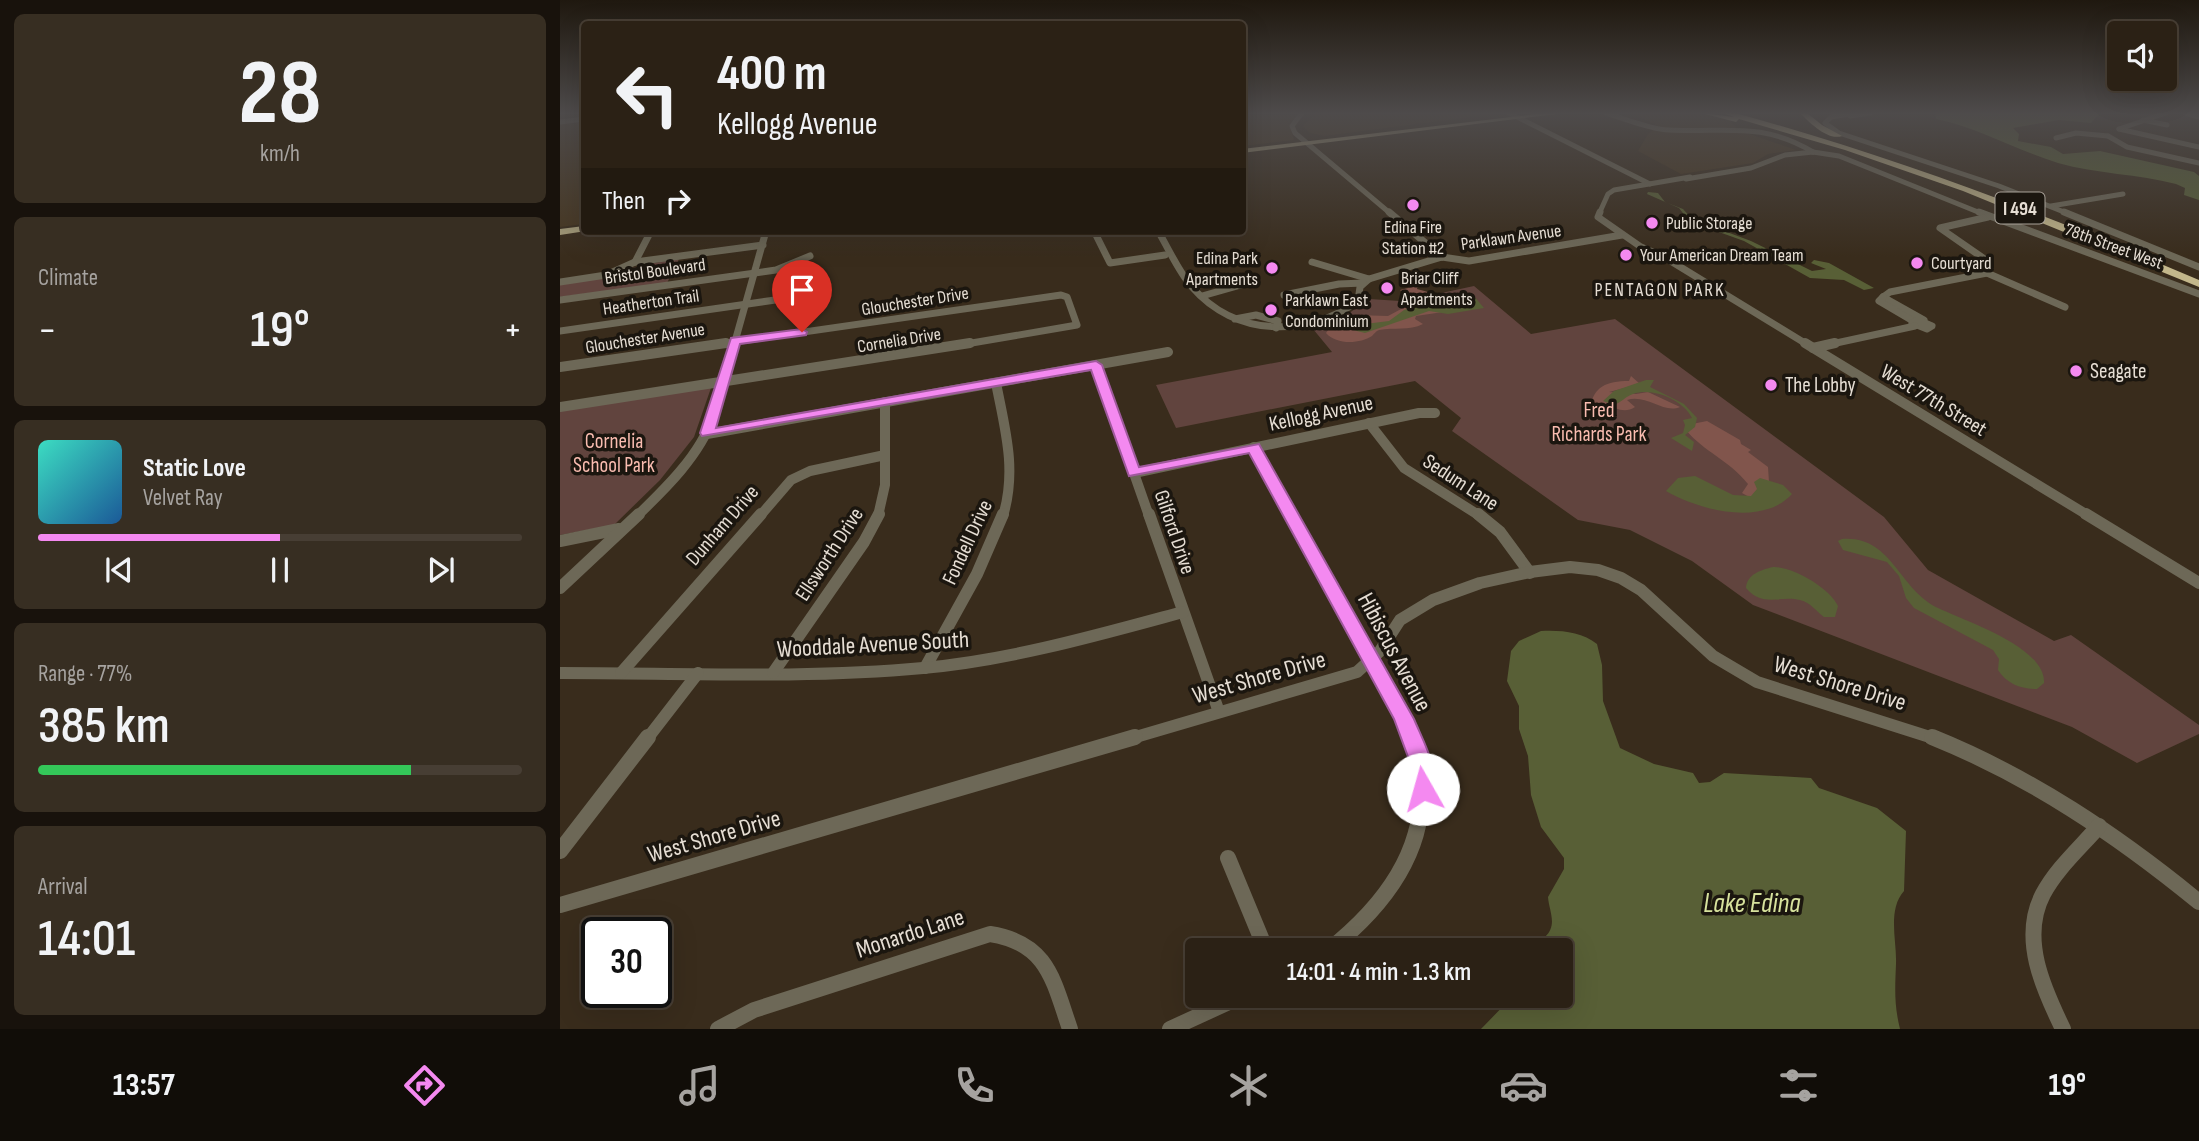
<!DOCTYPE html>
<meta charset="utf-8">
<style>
:root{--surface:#2b2115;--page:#372e22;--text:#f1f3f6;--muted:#a6a3a0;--line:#473e34;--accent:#f489f0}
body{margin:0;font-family:"Sofia Sans Condensed",sans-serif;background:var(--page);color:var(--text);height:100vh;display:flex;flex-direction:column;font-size:26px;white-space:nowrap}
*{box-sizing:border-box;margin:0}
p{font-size:23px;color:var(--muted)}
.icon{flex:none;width:38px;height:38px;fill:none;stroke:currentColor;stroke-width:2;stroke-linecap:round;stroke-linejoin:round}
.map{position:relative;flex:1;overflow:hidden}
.drawer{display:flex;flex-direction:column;gap:14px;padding:14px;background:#18120c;width:560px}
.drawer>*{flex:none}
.top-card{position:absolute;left:21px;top:21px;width:665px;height:214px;border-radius:7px;box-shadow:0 7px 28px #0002,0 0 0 2px var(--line);background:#2b2115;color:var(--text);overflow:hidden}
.fabs{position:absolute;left:1547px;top:21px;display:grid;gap:14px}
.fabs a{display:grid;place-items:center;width:70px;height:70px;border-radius:7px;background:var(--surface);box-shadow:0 7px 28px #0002,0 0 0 2px var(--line);font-size:35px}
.speed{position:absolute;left:21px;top:917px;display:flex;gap:14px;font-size:35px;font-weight:700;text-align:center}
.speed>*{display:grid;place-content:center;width:91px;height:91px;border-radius:50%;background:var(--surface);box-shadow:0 7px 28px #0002,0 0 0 2px var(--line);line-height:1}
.speed .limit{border:4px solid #111;border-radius:10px;background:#fff;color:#111}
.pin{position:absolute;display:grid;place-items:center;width:60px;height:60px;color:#fff;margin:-72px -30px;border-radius:50% 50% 50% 0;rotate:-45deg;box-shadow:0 0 7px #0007}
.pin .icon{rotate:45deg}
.me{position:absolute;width:77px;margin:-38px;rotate:353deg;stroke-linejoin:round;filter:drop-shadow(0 0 5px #0008)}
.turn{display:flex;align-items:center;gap:24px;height:147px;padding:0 21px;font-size:32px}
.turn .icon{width:91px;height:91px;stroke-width:2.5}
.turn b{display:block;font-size:49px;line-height:60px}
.then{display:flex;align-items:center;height:66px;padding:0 21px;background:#0003;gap:14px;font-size:26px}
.big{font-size:52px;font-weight:600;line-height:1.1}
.drawer .widget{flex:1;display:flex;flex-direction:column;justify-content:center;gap:10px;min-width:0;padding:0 24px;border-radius:10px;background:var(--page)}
.drawer .dial{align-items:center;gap:0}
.dial b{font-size:91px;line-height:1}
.song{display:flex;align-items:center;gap:21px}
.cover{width:84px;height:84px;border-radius:10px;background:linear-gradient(135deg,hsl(170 70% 55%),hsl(210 70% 35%))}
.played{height:7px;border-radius:4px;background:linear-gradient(90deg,var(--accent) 50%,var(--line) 50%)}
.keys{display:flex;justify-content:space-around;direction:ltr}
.heat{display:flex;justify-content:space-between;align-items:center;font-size:38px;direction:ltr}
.charge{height:10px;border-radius:5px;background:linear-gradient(90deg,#34c759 77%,var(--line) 0)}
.trip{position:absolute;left:625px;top:938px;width:388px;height:70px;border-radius:7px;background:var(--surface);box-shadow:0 7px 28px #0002,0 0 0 2px var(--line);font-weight:600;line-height:70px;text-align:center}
.menu{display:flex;height:112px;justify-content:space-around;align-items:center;background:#110d08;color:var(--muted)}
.menu .icon{width:49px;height:49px}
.menu .active{color:var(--accent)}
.menu b{font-size:32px;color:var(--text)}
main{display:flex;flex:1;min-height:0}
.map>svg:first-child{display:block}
.built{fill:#46351e}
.green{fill:#61443e}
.forest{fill:#81554c}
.water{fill:#585f36}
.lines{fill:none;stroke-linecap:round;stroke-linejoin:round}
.minor-far4{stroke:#6d6857;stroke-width:5}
.minor-far3{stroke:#6d6857;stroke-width:7}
.minor-far2{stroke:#6d6857;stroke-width:10}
.minor-far1{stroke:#6d6857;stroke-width:12}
.minor{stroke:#6d6857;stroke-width:16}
.major{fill:#aba17d;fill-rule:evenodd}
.highway{fill:#c3b78b;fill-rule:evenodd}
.route{fill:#f489f0;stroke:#9f599c;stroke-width:2}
.poi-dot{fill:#f489f0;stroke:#1b160f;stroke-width:2.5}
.labels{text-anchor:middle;stroke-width:7;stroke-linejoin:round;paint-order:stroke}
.far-poi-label{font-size:18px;fill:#e6ded4;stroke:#1b160f;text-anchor:start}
.far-street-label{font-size:18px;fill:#e6ded4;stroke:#1b160f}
.shield{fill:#1b160f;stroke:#a9a299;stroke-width:2}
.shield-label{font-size:19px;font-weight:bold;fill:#e6ded4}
.far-neighbourhood-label{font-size:19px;letter-spacing:2px;fill:#e6ded4;stroke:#1b160f}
.poi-label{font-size:21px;fill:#e6ded4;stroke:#1b160f;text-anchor:start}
.street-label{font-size:21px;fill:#e6ded4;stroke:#1b160f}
.park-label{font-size:21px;fill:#f9bcb0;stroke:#1b160f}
.near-street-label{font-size:24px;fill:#e6ded4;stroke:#1b160f}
.near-water-label{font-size:28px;font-style:italic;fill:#d7e29d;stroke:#1b160f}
</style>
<main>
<section class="drawer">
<div class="widget dial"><b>28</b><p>km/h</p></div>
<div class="widget"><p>Climate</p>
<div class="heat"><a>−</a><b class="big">19°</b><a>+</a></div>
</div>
<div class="widget">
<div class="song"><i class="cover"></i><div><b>Static Love</b><p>Velvet Ray</p></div></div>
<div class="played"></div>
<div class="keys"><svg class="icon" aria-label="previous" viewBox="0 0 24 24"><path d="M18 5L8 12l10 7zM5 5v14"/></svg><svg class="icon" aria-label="pause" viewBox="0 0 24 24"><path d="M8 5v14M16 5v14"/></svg><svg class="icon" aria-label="next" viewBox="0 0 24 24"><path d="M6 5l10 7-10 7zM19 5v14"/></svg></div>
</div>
<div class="widget"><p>Range · 77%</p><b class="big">385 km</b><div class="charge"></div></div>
<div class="widget"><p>Arrival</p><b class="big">14:01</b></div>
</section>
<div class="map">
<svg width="1639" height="1029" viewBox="0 0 1639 1029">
<rect width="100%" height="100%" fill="#392c1c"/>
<g class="built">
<path d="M756,113H942L764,136L750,133L743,126Z"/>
<path d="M1071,113H1137L1170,120L1178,130L1236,150L1208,154L1193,163L1121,174L1078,151L1088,134L1098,126Z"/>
<path d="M682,115H739L730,125L734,140L683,146Z"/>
<path d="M24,121V224L0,227V123Z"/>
</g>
<g class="green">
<path d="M119,259L107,283L0,297V285C41,279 78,264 119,259Z"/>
<path d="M914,286L971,334L1055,319L1324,517L1368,570L1494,641L1511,635L1639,725V734L1577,763L1512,727L1193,605L1132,561L1070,530L1018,520L892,431L901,418L855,381L616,428L596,385L772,352L753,329L778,321L809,299L856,302L872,295Z"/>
<path d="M152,385L134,437L100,480L54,525L0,535V410Z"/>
</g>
<g class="forest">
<path d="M847,281L859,282L857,289L868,292L871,297L840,314L872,309L883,312L856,316L855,319L863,324C849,331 834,327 819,330C816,331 814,334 812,336C800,344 776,345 766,333L775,320L792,319L795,315L828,316L843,308V301L851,299L840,290L852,287L845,284Z"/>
<path d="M1071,376L1080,384L1049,392L1076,394L1088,392L1120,407C1103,414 1087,394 1067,400L1075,407C1065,414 1055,408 1046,405V410L1042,413L1030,407C1034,387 1046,381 1069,381Z"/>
<path d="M1147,421L1180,440L1181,444L1191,450L1188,452L1208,467L1209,482L1191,498L1182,493L1188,484C1169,460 1144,452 1126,430L1132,424Z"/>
</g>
<g class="water">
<path d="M1375,113H1546L1538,115L1531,123L1499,120L1453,128L1459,134L1458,141L1491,147L1503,154L1540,151L1634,172L1639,176V200L1624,195L1625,188L1616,184C1578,174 1537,174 1498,163C1456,150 1419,128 1376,119Z"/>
<path d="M1088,192L1098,193L1105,202L1123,209L1132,219L1191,241L1252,271L1266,269L1251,263L1254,260L1269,263L1314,288L1304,290L1284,280L1250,278L1184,241L1145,227L1126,217L1119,208L1087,194Z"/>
<path d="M893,293L913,295L924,308L888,314L869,311L805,333L793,330L797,325L829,321L844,310Z"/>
<path d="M1086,380H1094L1090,387L1124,404L1137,418L1135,427L1125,435L1134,442L1132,451L1111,438L1123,433L1125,425L1123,420L1132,418C1123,400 1093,387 1073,394C1066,396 1062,402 1054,405L1043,401L1054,391Z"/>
<path d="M1135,476L1173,495L1191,496L1197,489L1194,482L1200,478L1223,485L1232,494C1202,527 1139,510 1106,491L1118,478Z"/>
<path d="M1282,539C1332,535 1338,589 1378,608C1405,621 1486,647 1484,683L1477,689C1461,689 1447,684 1438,670L1439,659L1433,650L1354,608L1346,598L1339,576L1327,562L1283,550L1278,541Z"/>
<path d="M1213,567C1232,566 1270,588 1278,606L1275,617H1264C1256,611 1251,603 1240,600C1220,595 1203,608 1186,588C1187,574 1201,570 1213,567Z"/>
<path d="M981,631C1001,630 1022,632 1037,644L1042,665L1043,701L1060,748L1094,764L1133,773L1139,783L1150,782L1164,773L1251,778L1259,788L1317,808L1346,831L1344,891C1327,910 1337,941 1336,964C1335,988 1334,1005 1340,1029H921L953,996H1001V950H973C976,942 979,943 985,937C998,925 989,911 988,897L1004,869V858L981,827L971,795L968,756L959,729V706L947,681L951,651L959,641Z"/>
</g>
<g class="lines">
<g class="minor-far4">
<path d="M742,113L732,126L735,133L831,214"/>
<path d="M949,113L1090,184"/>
<path d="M1046,113C1066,119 1089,129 1109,130C1164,133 1202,121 1253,152"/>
<path d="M1296,113L1271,117L1265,123L1279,133L1439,186L1509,214"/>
<path d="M1625,113L1639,117"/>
<path d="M1290,116L1310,113"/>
<path d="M1583,120L1607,125"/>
<path d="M0,122L24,119"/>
<path d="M1559,129L1639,147"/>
<path d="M1559,129L1606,113"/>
<path d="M1548,136L1567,147L1639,163"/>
<path d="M1496,138L1516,133L1548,136"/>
<path d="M1126,179L1191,168L1225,155L1253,152L1279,156L1423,214"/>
<path d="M1491,206L1563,194"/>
<path d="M1039,214L1048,194L1054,190L1130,177"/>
</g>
<g class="minor-far3">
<path d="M829,212L882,257"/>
<path d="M1040,212L1038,217L1081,247L1104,257L1248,345"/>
<path d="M1419,212L1639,294"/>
<path d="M1504,212L1639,267"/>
<path d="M379,231H409"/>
<path d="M534,231L550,263L605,255"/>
<path d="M598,231C609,249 618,271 632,287C675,337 747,338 798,301L800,287L809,279L882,257L909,261L1062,235"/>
<path d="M75,262L91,231"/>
<path d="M752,262L809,279"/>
<path d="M1427,273L1505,307"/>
<path d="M0,282L46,275L75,262L203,245"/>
<path d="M724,295L779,284L803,283"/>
<path d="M642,296L695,281"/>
<path d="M1323,297L1330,292L1427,273L1423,268L1428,263L1426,260L1380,228L1428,217"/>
<path d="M1323,297L1364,320"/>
<path d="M1323,297L1319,301L1353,321"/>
<path d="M0,300L216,270L250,256"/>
<path d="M675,319L696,315L718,321L716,328"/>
<path d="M1358,320L1372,326L1367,329L1352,323Z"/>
<path d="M0,331L236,297"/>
<path d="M154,345L501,295L507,297L517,325L400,345"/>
<path d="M174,345L206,231"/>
<path d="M1267,345L1355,326"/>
</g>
<g class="minor-far2">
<path d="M1245,343L1529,516"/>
<path d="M1253,348L1275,343"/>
<path d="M536,365L589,516"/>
<path d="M0,367L166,343"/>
<path d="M436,383C445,429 457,470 443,516"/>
<path d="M0,407L410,343"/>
<path d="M809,423L844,468L920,516"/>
<path d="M147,434L608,352"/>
<path d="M694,447L732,516"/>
<path d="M574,473L859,413H875"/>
<path d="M77,516C106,488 140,455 153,417C162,393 167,368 174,343"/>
<path d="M200,516L231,480L250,471L325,455"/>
<path d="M318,516L325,485V402"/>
</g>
<g class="minor-far1">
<path d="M589,514L659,712"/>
<path d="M731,514L844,719L851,739"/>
<path d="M918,514L940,532L970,573"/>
<path d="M1526,514L1639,583"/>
<path d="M0,541L59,529"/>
<path d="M0,588L79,514"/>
<path d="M365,668L417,574L443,514"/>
<path d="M0,673C120,673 243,679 363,668C451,660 538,635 623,612"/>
<path d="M61,673L201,514"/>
<path d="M213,673L304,542L319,514"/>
<path d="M87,739L138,673"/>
<path d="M569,739L797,672L820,651L840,620L873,600L920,583L970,572L1010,567L1038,570L1061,578L1081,590L1153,656L1197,682L1376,739"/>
</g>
<g class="minor">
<path d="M1372,737C1471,777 1557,835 1639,902"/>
<path d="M0,851L88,737"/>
<path d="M668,858L706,950"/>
<path d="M0,905L575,737"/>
<path d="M769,950C837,896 883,826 851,737"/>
<path d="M158,1029L194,1010L430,934C488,943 493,980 510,1029"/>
<path d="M610,1029L682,996"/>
<path d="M1503,1029C1483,988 1460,938 1483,894C1497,868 1520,848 1539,826"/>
</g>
<g class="major">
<path d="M984,113H1005L682,153V149Z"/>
<path d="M24,226L26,231L0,235V229Z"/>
</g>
<g class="highway">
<path d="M1141,113L1174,117L1163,113H1175C1334,156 1487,215 1639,280V287L1403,191L1285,150L1179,119L1176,122Z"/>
<path d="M1240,113H1247L1262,125L1282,136C1268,141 1250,123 1240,113Z"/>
</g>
</g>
<linearGradient id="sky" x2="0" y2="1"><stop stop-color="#1f180f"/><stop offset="0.44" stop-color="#4e4b4b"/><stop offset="1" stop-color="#4e4b4b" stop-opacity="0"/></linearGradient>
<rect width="1639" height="257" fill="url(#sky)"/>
<path class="route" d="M242,329L247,332L246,335L180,344L156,428L536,361L542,365L579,467L699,444L854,719C863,741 882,773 871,796L863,798L855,796L851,765L834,719L689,453L569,476L531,370L142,436L140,433L171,338Z"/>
<g class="poi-dot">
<circle cx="853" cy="205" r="7"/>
<circle cx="1092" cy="223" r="7"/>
<circle cx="1066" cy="255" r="7"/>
<circle cx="1357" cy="263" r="7"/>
<circle cx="712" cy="268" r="7"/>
<circle cx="827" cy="288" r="7"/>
<circle cx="711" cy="310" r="7"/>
<circle cx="1516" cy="371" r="7"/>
<circle cx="1211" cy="385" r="7"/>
</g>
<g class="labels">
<g class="far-poi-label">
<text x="1106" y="229">Public Storage</text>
<text x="853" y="233" text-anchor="middle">Edina Fire<tspan x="853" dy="21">Station #2</tspan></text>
<text x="1080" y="261">Your American Dream Team</text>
<text x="698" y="264" text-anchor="end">Edina Park<tspan x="698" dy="21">Apartments</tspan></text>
<text x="1371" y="269">Courtyard</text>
<text x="841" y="284">Briar Cliff<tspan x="841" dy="21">Apartments</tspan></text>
<text x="725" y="306">Parklawn East<tspan x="725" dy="21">Condominium</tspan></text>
</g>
<g class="far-street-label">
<text transform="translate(951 237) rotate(-8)" y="6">Parklawn Avenue</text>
<text transform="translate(1554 246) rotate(20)" y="6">78th Street West</text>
<text transform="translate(95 271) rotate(-8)" y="6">Bristol Boulevard</text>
<text transform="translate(355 301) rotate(-9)" y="6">Glouchester Drive</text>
<text transform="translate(91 302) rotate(-8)" y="6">Heatherton Trail</text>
<text transform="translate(85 338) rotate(-9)" y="6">Glouchester Avenue</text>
<text transform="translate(339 340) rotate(-9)" y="6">Cornelia Drive</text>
</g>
<rect class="shield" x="1435.5" y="192.5" width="49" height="31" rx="5"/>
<g class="shield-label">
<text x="1460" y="215">I 494</text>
</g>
<g class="far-neighbourhood-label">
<text x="1100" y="296">PENTAGON PARK</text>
</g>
<g class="poi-label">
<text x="1530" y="378">Seagate</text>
<text x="1225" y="392">The Lobby</text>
</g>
<g class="street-label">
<text transform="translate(1374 400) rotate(31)" y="7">West 77th Street</text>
<text transform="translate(761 413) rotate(-12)" y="7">Kellogg Avenue</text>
<text transform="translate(901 482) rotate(33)" y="7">Sedum Lane</text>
<text transform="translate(162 525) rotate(-49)" y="7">Dunham Drive</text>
<text transform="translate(615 532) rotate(71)" y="7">Gilford Drive</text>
<text transform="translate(407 542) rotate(-65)" y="7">Fondell Drive</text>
<text transform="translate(269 554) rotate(-57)" y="7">Ellsworth Drive</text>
</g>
<g class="park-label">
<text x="1039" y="417">Fred<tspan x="1039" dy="24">Richards Park</tspan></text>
<text x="54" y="448">Cornelia<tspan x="54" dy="24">School Park</tspan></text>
</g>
<g class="near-street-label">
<text transform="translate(313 644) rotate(-3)" y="8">Wooddale Avenue South</text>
<text transform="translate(835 652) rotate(62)" y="8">Hibiscus Avenue</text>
<text transform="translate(699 677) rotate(-16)" y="8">West Shore Drive</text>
<text transform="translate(1280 683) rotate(17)" y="8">West Shore Drive</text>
<text transform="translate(154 836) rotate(-16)" y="8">West Shore Drive</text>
<text transform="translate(350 933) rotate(-18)" y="8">Monardo Lane</text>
</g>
<g class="near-water-label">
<text x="1192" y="912">Lake Edina</text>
</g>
</g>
</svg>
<div class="fabs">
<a><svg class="icon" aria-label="sound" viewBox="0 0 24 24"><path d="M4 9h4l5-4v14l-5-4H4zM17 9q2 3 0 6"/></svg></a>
</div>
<div class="speed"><div class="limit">30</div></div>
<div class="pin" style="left:242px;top:332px;background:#d93025"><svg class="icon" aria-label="arrive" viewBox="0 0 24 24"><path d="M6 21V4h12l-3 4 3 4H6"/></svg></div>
<svg class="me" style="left:863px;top:789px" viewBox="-20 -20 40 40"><circle r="19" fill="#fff"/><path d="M0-13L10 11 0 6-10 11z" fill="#f489f0"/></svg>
<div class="trip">14:01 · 4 min · 1.3 km</div>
<div class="top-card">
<div class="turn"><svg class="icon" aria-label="left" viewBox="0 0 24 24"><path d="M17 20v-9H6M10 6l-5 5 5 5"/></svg><div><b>400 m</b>Kellogg Avenue</div></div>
<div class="then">Then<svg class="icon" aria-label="right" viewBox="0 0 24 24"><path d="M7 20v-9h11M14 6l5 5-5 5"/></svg></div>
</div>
</div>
</main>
<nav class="menu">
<b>13:57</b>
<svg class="icon active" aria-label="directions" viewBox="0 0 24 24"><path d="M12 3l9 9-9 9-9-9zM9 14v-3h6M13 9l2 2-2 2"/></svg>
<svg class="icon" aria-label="music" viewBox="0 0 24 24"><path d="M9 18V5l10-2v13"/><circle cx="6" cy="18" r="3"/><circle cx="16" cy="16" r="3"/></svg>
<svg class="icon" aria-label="phone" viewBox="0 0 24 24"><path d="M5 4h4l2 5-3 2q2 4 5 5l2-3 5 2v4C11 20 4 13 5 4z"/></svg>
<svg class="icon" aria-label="climate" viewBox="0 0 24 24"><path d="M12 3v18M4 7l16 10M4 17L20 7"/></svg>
<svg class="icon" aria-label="car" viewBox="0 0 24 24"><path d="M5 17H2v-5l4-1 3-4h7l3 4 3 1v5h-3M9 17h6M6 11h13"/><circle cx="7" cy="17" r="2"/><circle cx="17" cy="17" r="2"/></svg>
<svg class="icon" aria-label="filters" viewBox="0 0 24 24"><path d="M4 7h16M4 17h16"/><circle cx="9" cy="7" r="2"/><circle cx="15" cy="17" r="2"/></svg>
<b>19°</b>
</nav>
